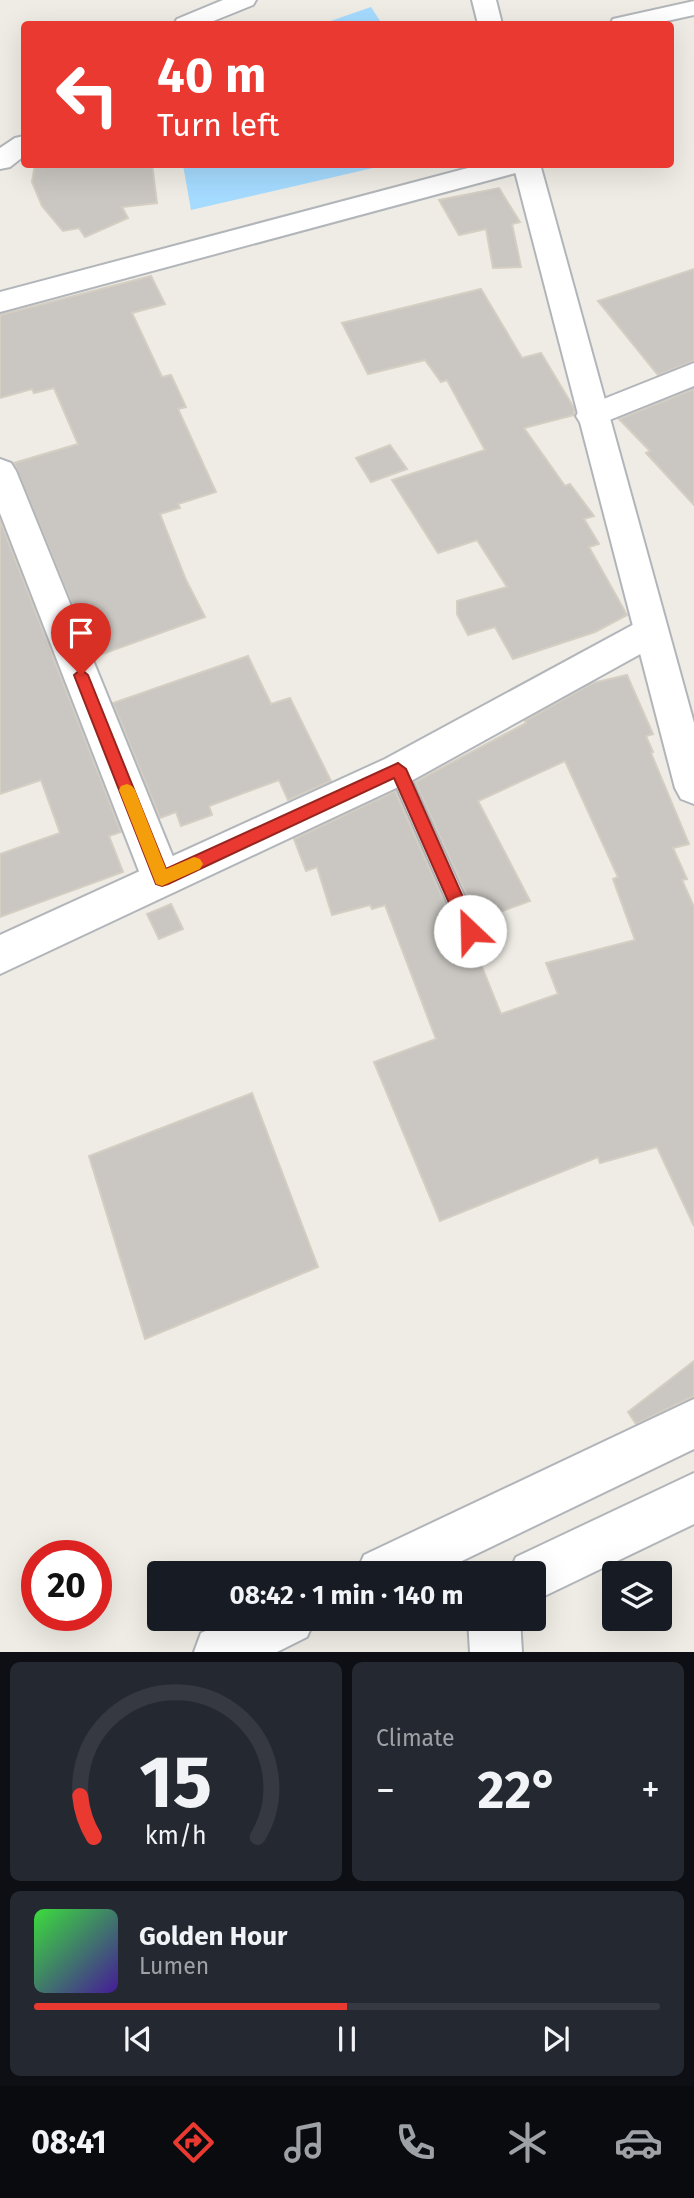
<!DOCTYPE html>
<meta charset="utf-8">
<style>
:root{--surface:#171b24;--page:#242831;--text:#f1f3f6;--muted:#9ea1a6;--line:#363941;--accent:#e93930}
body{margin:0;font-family:"Fira Sans",sans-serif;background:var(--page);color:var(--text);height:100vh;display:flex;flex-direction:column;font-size:26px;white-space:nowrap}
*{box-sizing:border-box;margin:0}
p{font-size:23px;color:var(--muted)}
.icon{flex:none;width:38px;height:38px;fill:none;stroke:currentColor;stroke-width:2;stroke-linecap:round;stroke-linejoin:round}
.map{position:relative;height:1652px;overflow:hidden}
.drawer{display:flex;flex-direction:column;gap:10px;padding:10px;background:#0d0f14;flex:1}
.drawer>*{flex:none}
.guide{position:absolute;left:21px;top:21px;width:653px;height:147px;border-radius:7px;box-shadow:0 7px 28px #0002;background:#e93930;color:#fff;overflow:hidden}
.controls{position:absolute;left:602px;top:1561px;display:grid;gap:14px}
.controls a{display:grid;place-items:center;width:70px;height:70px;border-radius:7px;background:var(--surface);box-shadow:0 7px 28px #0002;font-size:35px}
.speed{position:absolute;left:21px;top:1540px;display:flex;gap:14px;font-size:35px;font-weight:700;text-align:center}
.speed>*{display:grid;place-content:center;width:91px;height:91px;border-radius:50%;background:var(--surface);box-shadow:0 7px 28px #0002;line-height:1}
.speed .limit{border:10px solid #d22;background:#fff;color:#111}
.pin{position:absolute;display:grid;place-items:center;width:60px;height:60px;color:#fff;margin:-72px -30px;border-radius:50% 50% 50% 0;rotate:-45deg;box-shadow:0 0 7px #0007}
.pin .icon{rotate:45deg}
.me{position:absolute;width:77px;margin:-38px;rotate:336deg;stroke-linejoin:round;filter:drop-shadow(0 0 5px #0008)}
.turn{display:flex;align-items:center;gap:24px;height:147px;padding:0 21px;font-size:32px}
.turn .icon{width:91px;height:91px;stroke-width:2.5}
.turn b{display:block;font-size:49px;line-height:60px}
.big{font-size:52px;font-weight:700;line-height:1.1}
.drawer .tile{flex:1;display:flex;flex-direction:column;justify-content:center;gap:10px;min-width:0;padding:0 24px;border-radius:10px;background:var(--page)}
.drawer .dial{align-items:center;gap:0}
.dial svg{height:182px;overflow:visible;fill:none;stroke:var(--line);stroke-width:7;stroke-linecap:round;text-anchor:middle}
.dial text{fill:var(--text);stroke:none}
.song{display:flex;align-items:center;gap:21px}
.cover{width:84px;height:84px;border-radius:10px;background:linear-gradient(135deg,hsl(120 70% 55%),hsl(260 70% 35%))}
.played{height:7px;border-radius:4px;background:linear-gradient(90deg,var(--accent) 50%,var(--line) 50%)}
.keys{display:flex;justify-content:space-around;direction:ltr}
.heat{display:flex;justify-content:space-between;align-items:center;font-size:38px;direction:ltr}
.drawer .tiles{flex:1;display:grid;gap:10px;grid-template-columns:1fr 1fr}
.tile:last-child{grid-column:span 2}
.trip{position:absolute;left:147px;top:1561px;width:399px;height:70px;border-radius:7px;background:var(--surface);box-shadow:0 7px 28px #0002;font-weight:700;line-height:70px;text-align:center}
.menu{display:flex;height:112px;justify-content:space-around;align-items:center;background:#090b0e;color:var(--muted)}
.menu .icon{width:49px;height:49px}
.menu .on{color:var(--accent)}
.menu b{font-size:32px;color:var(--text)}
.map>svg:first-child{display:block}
.water{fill:#a5dbff}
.building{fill:#cac7c2;stroke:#d4cec3;stroke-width:2}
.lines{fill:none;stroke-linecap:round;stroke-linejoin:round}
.service-casing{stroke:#b2b6ba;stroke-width:4}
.minor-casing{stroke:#b2b6ba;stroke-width:4}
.tertiary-casing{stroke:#b2b6ba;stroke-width:4}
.secondary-casing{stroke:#b1b5ba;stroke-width:4}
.service{fill:#fff;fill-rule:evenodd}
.minor{fill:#fff;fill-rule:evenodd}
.tertiary{fill:#fff;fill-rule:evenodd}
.secondary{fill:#fff;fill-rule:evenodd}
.route{fill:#e93930;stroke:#97251f;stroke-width:2}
.slow{fill:#f59e0b}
</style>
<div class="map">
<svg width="694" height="1652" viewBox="0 0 694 1652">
<rect width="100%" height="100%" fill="#efece5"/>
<g class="water">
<path d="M371,7L382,24H322Z"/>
<path d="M183,165V164L386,165L191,210Z"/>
</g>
<g class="building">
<path d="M35,164H152L157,203L122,207L128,218L85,237L79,228L63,231L42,206L32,182Z"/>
<path d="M499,188L520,222L512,224L521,267L493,268L486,229L459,235L439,200Z"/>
<path d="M694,269V361L658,375L598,301Z"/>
<path d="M151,276L165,304L132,313L162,377L171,375L186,407L178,409L216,492L178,504L180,508L160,514L186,580L205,617L94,657L14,463L78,444L54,388L34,393L32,389L0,398V315Z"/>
<path d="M481,289L522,358L541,353L574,408V415L524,428L565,486L570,484L594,516L584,519L599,544L589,547L627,615L595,632L513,659L495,627L468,635L457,614V601L507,587L477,540L438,553L392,480L485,450L447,380L441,382L425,360L368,374L342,323Z"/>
<path d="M694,389V505L646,453L650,451L619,419Z"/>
<path d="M390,445L407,469L371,482L356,458Z"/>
<path d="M0,520L121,832L109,836L123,872L0,917V854L60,833L41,780L0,794Z"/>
<path d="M248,656L271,704L290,698L331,781L288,800L279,780L209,806L212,815L181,826L176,812L160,818L113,703Z"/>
<path d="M627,675L653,734L646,736L653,752L651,753L689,844L673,848L687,879L682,880L694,907V1226L657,1147L600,1163L598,1157L440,1221L374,1062L436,1039L385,905L372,909L370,905L332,915L317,867L306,871L294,839L395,791L458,932L462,939L472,942L501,1014L558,994L546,963L635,940L613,879L618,877L565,761L478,801L530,901L478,920L415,782L526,723L525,721L593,683Z"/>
<path d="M171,904L183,929L159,939L147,914Z"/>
<path d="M252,1093L318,1267L145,1339L89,1156Z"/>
<path d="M694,1361V1396L636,1424L628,1412Z"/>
</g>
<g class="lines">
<defs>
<path id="service" d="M398,762L405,764L407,770L480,931L477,937L470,940L463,937L460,931L389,770L391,764Z"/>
<g id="minor">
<path d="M223,0H256L253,5L206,24H174L177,19Z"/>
<path d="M694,1V15L653,24H610L613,19Z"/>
<path d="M24,136V156L10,167L0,169V148L15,138Z"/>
<path d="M483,164H530L527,170L0,312V292Z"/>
<path d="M694,363V386L592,427L581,424L576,416L581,408Z"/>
<path d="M0,459L11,463L16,471L182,879L176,891L162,896L148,891L142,879L0,513Z"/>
<path d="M694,1473V1524L534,1601V1573H509L516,1557Z"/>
<path d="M468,1619H520L522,1652H470Z"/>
</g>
<path id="tertiary" d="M650,618L662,622L668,632L662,642L411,781L0,974V935L385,759L638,622Z"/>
<g id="secondary">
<path d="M472,0H496L502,24H478Z"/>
<path d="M513,164H540L694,723V804L681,799L675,788Z"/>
<path d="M694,1399V1449L437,1573H356L364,1555Z"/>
<path d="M232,1619H315L307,1637L277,1652H194L201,1633Z"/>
</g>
</defs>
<use href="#service" class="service-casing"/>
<use href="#minor" class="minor-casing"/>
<use href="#tertiary" class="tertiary-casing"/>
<use href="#secondary" class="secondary-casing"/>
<use href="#service" class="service"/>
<use href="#minor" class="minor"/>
<use href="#tertiary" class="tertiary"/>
<use href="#secondary" class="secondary"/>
</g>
<path class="route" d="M81,669L88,675L166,869L398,763L406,769L478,931L476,937L470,939L464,937L394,778L168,884L162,886L156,884L74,675Z"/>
<path class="slow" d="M127,784L132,786L135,790L166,869L194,857L200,859L203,864L200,869L162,886L156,884L119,790L121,786Z"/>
</svg>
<div class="controls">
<a><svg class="icon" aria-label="layers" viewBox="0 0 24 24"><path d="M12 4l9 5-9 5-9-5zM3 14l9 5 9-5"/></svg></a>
</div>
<div class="speed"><div class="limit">20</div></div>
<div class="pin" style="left:81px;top:675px;background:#d93025"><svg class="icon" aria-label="arrive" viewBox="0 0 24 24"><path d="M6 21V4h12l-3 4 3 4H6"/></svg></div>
<svg class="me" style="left:470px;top:931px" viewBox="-20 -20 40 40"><circle r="19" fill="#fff"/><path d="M0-13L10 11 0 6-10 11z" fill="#e93930"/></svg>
<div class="trip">08:42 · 1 min · 140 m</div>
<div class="guide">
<div class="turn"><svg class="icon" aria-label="left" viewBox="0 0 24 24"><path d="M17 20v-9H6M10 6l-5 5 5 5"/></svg><div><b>40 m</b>Turn left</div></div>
</div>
</div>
<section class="drawer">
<div class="tiles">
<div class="tile dial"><svg viewBox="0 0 100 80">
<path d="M14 69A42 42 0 1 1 86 69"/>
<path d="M14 69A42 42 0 0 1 8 51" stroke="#e93930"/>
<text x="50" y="56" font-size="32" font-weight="700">15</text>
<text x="50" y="72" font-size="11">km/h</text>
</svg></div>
<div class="tile"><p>Climate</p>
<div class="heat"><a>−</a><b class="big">22°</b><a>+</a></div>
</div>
<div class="tile">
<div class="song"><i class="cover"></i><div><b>Golden Hour</b><p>Lumen</p></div></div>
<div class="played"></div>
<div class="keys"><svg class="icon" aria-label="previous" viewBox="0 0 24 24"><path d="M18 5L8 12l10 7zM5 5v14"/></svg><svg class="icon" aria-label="pause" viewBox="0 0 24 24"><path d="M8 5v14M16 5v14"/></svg><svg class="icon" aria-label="next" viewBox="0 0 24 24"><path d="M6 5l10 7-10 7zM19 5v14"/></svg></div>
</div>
</div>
</section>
<nav class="menu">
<b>08:41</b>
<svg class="icon on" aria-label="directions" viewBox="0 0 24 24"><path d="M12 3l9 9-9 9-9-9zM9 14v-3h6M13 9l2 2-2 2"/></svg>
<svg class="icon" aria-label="music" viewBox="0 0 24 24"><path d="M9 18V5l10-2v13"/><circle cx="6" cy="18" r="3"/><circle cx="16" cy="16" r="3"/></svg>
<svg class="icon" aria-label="phone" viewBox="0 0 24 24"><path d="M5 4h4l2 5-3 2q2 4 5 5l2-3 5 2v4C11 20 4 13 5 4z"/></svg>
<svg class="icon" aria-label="climate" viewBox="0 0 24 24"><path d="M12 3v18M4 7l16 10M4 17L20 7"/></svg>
<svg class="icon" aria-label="car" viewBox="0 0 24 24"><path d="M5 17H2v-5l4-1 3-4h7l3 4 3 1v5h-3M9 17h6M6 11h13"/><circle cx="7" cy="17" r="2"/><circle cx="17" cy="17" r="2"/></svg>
</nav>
